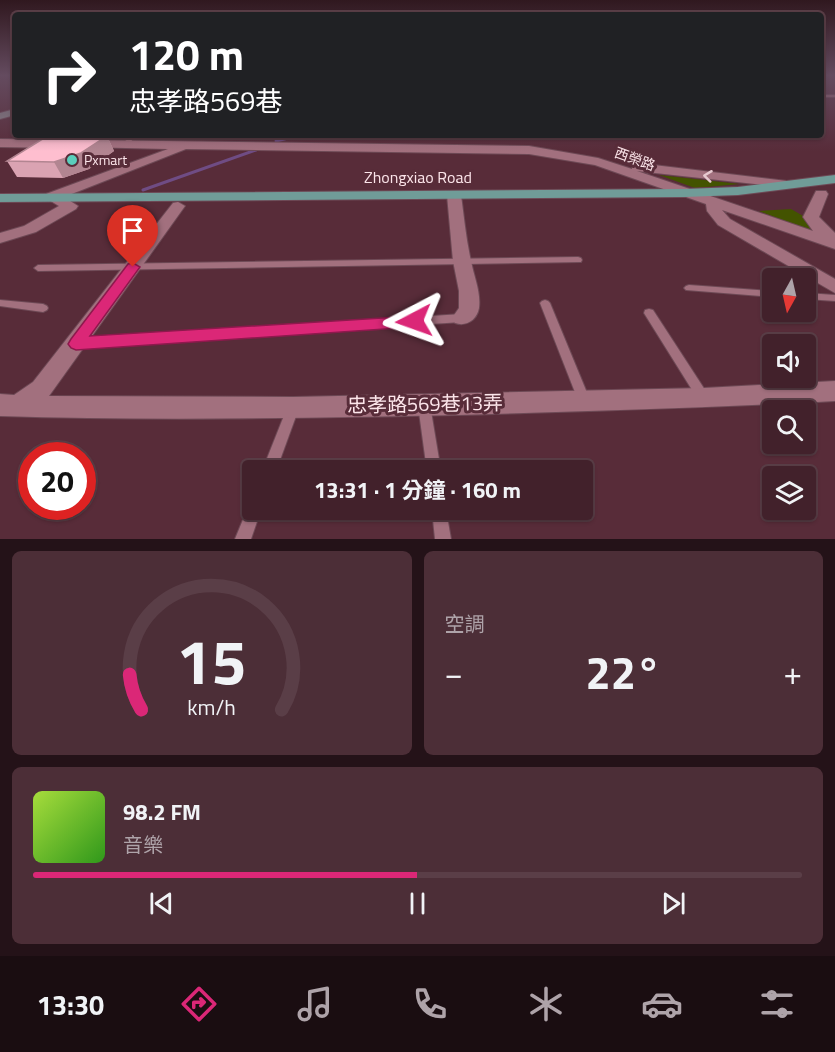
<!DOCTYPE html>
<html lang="zh-TW">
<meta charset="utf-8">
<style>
:root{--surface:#42212b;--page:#4c2e37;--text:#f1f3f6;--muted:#aea3a9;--line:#5a3e47;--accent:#db2777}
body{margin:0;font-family:"Titillium Web","Noto Sans TC",sans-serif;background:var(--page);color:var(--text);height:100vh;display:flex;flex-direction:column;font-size:22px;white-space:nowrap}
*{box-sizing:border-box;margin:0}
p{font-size:20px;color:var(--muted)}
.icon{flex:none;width:33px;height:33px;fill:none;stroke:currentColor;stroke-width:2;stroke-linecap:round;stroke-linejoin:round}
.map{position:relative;height:539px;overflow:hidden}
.side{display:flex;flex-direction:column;gap:12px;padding:12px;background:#241218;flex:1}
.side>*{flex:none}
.top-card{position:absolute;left:12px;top:12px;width:812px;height:126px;border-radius:6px;box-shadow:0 2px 4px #0004,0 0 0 2px var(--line);background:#202124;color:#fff;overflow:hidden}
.needle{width:39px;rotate:188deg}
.fabs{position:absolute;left:762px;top:268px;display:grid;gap:12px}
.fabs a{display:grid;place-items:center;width:54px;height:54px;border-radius:6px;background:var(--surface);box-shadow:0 2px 4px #0004,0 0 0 2px var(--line);font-size:30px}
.speed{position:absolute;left:18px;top:442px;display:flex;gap:12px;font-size:30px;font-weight:700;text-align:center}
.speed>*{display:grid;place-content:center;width:78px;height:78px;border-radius:50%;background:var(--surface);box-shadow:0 2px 4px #0004,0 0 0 2px var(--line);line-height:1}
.speed .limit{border:9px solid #d22;background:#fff;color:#111}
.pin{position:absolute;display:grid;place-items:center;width:51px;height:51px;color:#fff;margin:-62px -26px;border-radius:50% 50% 50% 0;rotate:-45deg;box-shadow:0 0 6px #0007}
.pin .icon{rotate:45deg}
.me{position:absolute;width:66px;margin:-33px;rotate:266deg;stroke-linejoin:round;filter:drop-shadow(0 0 4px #0008)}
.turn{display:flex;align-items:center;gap:21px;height:126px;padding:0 18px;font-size:27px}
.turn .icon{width:78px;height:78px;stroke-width:2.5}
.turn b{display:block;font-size:42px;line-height:51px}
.big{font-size:45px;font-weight:700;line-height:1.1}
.side .card{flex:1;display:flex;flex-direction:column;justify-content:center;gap:9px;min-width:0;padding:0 21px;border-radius:9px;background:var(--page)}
.side .dial{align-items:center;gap:0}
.dial svg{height:156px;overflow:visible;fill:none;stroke:var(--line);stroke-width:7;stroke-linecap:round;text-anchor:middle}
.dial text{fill:var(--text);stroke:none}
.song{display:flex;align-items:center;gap:18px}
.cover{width:72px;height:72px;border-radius:9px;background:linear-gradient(135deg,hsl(80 70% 55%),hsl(110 70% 35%))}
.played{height:6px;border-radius:3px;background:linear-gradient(90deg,var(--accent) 50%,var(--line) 50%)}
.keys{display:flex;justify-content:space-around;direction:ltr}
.heat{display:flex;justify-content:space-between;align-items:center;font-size:33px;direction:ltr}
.side .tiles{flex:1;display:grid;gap:12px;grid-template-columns:1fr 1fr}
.card:last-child{grid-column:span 2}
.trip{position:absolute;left:242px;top:460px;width:351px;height:60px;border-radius:6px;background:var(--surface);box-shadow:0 2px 4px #0004,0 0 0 2px var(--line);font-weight:700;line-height:60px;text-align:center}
.menu{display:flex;height:96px;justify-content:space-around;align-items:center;background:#1a0d11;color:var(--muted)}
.menu .icon{width:42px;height:42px}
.menu .active{color:var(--accent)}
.menu b{font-size:27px;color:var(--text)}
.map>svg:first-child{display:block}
.green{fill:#435300}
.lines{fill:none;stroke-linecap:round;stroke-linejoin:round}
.stream{stroke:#6f4c84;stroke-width:3}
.lane-casing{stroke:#6d4955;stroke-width:2}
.street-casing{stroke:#6d4955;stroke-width:2}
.secondary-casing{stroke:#6d4955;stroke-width:2}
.primary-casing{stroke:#6d4955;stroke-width:2}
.lane{fill:#a2707e;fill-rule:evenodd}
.street{fill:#a2707e;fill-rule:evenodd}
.secondary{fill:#89868b;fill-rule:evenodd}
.primary{fill:#709c98;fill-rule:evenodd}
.wall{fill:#daa3b2}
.shaded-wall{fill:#b28591}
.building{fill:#febecf;stroke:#b28591;stroke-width:1.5}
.oneway{stroke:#e6c8cf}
.route{fill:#db2777;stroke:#8e194d;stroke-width:1.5}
.poi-dot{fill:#5bcebc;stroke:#582c39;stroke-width:2}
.labels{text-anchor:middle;stroke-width:6;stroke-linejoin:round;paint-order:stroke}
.far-street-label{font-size:14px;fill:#fce5ea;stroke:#582c39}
.far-poi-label{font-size:14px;fill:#fce5ea;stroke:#582c39;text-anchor:start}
.street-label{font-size:16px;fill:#fce5ea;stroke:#582c39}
.near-street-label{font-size:20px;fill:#fce5ea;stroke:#582c39}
</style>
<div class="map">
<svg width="835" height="539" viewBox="0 0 835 539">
<rect width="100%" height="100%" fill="#582c39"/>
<g class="green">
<path d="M659,175L740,184L695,188Z"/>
<path d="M791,209L805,217L814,232L759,211Z"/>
</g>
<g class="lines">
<g class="stream">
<path d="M276,141L301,135"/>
<path d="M143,190L256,150"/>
</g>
<defs>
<g id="lane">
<rect x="820" y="95" width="15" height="2"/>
<path d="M132,135H138L127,145H123V143Z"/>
<path d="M578,257L581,258L582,260L581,262L38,271L34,268L38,265Z"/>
<path d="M689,285L772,291V297L686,290L684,288L686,286Z"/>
<path d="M806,293L835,295V301L806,299Z"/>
<path d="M0,300L43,304L47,306L48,308L47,310L43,312L0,306Z"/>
<path d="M545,300L548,301L550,303L590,400L588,404L584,405L580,404L578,400L540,303L542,301Z"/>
<path d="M649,309L653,310L707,393L709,397L707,401L703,402L699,401L644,313L645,310Z"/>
<path d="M462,314L466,315L467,318L466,321L462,322L76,347L72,346L71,343L72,340L76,339Z"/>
<path d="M424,400L428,401L430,405L441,471H427L418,405L420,401Z"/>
<path d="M293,403L297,404L299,408L276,471H262L287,408L289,404Z"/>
<path d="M252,503V510H261L251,539H235L249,505Z"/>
<path d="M432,510H446L451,539H435Z"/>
</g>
<g id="street">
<path d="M0,139L59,140L65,144L59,148L0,147Z"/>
<path d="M87,140L529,146L598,158L632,169V164L637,163L787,181L792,182L794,185L792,188L637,171L813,231L803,217L816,191H826L828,194L819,217L835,233V249L722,210L730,219L835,279V293L718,225L707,211L706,204L595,165L529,154L186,149L64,197L78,206L76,209L36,232L0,243V233L24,226L59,206L44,197L46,194L168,149L83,147L81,144Z"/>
<path d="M454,191L461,195C464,217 466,239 471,261C474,277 481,292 479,308C477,320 466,327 455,323L452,318L459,308V291L453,261L447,195Z"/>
<path d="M178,202L185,206L49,396L293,397L704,388L835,381V401C709,408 584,411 458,415C306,418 152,421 0,416V394L14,395L33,382L173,203Z"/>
</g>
<path id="secondary" d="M15,109V115L0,119V113Z"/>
<path id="primary" d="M835,175V183L738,195L684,197L0,202V194L684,189L738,187Z"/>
</defs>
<use href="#lane" class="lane-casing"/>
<use href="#street" class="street-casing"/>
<use href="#secondary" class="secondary-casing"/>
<use href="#primary" class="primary-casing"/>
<use href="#lane" class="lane"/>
<use href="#street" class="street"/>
<use href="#secondary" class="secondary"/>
<use href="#primary" class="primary"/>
</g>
<path class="wall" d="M107,136L114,151L89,169L63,178L17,177L7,161Z"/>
<path class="shaded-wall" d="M107,136L114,151L89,169L63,178L54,162Z"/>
<path class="building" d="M49,135L107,136L81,153L54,162L7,161Z"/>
<defs><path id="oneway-chevron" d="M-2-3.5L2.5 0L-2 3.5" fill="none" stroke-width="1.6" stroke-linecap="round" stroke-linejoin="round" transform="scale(1.5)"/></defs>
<use class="oneway" href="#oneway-chevron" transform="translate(708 176) rotate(-173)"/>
<linearGradient id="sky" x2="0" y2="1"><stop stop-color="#30181f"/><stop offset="0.5" stop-color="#644b5f"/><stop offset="1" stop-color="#644b5f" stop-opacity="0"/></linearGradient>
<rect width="835" height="151" fill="url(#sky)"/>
<path class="route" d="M133,263L140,267L90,336L414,316L419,317L422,321L419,325L414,327L76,350L71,348L68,344L71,339L128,264Z"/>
<circle class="poi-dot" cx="72" cy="160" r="6"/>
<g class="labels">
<g class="far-street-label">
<text transform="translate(635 159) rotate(20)" y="5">西榮路</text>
</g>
<g class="far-poi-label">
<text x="84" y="165">Pxmart</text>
</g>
<g class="street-label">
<text x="418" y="183">Zhongxiao Road</text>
</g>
<g class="near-street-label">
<text transform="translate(425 404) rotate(-1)" y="7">忠孝路569巷13弄</text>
</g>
</g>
</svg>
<div class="fabs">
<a><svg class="needle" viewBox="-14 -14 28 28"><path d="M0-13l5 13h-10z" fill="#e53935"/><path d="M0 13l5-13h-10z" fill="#aea3a9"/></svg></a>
<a><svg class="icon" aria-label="sound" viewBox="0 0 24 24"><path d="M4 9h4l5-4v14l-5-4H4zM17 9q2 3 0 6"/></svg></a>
<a><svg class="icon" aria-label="search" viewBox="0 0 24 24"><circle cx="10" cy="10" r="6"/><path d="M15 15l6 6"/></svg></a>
<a><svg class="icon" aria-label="layers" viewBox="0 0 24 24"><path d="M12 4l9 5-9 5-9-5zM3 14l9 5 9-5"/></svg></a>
</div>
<div class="speed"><div class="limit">20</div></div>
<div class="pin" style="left:133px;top:267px;background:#d93025"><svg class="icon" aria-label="arrive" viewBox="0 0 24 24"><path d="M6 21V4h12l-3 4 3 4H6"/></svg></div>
<svg class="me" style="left:414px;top:321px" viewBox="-20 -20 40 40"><path d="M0-17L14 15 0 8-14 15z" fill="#db2777" stroke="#fff" stroke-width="4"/></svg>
<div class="trip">13:31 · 1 分鐘 · 160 m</div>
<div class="top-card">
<div class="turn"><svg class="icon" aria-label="right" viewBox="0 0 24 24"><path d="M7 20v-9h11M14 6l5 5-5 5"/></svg><div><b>120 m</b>忠孝路569巷</div></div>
</div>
</div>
<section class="side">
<div class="tiles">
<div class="card dial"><svg viewBox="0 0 100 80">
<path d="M14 69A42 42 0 1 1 86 69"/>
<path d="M14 69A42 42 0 0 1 8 51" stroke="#db2777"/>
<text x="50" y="56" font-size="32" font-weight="700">15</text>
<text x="50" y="72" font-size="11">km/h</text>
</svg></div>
<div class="card"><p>空調</p>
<div class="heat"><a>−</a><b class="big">22°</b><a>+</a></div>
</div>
<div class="card">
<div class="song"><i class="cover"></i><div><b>98.2 FM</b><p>音樂</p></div></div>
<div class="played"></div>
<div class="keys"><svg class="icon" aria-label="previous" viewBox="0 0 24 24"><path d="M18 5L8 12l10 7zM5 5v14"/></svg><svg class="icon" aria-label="pause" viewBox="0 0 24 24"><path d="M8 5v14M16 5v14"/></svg><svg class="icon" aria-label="next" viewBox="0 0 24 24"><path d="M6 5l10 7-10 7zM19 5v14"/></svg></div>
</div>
</div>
</section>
<nav class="menu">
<b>13:30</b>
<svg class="icon active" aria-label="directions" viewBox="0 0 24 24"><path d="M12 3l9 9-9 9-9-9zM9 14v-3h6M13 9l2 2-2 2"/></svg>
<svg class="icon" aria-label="music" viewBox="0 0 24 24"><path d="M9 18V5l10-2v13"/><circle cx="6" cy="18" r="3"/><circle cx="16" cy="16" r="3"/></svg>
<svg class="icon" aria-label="phone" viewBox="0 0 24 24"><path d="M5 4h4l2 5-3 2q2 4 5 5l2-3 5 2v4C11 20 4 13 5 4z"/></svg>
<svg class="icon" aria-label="climate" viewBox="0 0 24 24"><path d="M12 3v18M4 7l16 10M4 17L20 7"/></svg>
<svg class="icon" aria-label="car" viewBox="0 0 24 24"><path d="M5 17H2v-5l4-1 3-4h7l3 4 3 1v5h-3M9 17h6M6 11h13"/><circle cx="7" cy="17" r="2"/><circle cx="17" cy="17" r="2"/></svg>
<svg class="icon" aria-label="filters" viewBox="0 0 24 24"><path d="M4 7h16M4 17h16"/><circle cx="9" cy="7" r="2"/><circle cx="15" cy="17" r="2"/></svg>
</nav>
